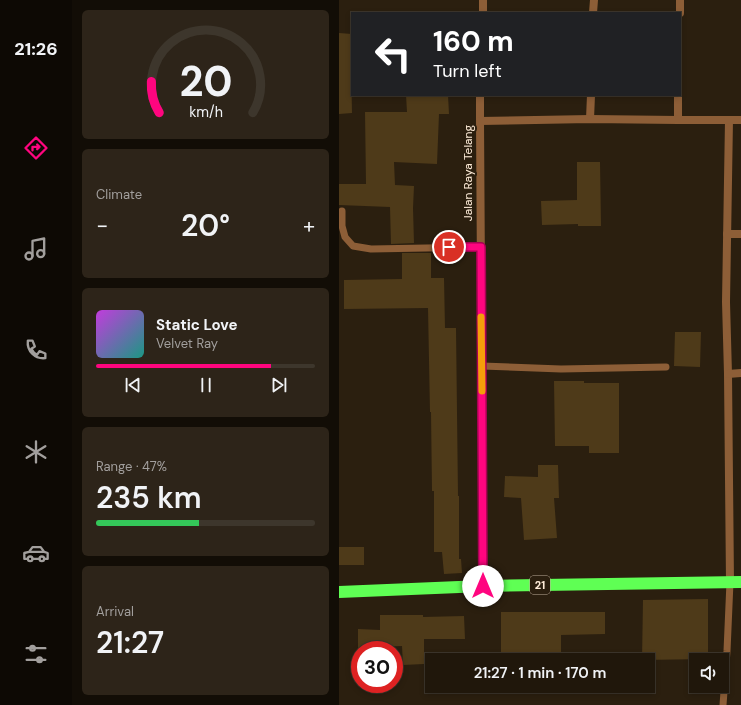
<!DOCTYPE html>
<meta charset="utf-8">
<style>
:root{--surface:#20170b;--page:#2d2419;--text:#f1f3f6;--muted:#a29f9d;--line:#3d362c;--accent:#ff057f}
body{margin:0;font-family:"DM Sans",sans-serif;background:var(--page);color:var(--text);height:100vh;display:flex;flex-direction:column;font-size:15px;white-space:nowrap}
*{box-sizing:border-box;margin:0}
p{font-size:13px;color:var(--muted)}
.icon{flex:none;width:22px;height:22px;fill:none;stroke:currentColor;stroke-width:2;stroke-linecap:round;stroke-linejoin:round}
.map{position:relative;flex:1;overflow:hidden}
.side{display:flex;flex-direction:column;gap:10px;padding:10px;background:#120d06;width:267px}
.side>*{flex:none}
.banner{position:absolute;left:12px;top:12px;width:330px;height:84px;border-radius:0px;box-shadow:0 2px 6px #0003,0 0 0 1px var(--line);background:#202124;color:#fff;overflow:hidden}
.tools{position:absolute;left:350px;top:653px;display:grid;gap:8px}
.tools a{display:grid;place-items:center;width:40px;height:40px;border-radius:0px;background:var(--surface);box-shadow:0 2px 6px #0003,0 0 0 1px var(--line);font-size:20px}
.speed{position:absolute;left:12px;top:641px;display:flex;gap:8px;font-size:20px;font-weight:700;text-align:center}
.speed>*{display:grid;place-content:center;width:52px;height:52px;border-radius:50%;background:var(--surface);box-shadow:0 2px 6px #0003,0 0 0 1px var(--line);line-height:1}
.speed .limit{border:6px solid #d22;background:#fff;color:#111}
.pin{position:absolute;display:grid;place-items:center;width:34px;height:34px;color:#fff;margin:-17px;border:2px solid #fff;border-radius:50%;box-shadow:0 1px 4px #0007}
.me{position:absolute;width:44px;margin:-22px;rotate:0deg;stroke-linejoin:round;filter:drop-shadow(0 0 3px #0008)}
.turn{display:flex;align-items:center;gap:14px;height:84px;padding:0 16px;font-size:18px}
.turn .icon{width:52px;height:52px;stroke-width:2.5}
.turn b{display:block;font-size:28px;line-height:34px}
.big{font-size:30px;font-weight:600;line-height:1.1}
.side .widget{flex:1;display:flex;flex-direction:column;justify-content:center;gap:6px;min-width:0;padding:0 14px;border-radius:6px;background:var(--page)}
.side .dial{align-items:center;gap:0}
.dial svg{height:104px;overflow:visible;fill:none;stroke:var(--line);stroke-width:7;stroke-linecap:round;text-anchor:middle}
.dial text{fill:var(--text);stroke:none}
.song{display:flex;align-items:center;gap:12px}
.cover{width:48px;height:48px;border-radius:6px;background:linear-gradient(135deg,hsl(290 70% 55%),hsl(170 70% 35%))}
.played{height:4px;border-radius:2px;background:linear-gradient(90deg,var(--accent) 80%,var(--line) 80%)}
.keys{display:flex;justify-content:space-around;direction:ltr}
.heat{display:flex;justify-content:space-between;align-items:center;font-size:22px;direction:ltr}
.charge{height:6px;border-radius:3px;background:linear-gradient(90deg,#34c759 47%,var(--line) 0)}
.trip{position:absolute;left:86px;top:653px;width:230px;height:40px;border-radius:0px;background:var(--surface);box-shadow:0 2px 6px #0003,0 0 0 1px var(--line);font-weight:600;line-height:40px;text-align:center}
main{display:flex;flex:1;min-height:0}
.tabs{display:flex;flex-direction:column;width:72px;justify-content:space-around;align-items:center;background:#0d0904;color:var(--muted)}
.tabs .icon{width:28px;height:28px}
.tabs .active{color:var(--accent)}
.tabs b{font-size:18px;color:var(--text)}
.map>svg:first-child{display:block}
.building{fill:#4e3a19}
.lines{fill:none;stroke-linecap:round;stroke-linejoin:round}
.lane{stroke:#8d5e37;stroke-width:7}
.street{stroke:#8d5e37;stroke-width:8}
.highway{stroke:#5fff54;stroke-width:12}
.route-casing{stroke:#a60353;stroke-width:10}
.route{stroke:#ff057f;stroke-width:7}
.slow{stroke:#f59e0b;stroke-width:7}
.labels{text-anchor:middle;stroke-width:4;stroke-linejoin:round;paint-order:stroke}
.shield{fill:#2b1f0f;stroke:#bfaf9c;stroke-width:1}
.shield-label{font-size:11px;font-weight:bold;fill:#ffedd9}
.street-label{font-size:12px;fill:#ffedd9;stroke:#2b1f0f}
</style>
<main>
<nav class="tabs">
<b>21:26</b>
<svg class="icon active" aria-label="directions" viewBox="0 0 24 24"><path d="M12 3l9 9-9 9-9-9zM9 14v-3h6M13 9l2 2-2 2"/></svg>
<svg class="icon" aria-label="music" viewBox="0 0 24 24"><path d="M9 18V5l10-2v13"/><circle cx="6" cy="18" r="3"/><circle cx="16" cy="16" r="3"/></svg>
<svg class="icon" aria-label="phone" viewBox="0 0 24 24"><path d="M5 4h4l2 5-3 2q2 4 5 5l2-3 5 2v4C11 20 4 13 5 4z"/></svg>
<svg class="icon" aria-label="climate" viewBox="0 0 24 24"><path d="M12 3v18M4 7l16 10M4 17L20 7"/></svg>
<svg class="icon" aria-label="car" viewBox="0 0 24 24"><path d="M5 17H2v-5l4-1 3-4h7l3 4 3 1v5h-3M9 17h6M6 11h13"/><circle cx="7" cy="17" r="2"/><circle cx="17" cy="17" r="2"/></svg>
<svg class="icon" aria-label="filters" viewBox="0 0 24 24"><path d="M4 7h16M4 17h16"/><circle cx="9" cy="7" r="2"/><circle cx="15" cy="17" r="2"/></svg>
</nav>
<section class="side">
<div class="widget dial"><svg viewBox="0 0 100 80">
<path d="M14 69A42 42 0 1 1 86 69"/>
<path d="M14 69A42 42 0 0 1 8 45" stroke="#ff057f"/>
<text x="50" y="56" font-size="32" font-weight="700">20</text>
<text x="50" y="72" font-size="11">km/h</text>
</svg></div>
<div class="widget"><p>Climate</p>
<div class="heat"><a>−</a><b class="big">20°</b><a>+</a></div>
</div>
<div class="widget">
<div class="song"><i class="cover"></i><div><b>Static Love</b><p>Velvet Ray</p></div></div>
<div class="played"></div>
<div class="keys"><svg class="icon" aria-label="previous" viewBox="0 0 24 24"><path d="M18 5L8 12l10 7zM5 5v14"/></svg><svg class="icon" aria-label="pause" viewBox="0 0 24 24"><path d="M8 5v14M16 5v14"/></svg><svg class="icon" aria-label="next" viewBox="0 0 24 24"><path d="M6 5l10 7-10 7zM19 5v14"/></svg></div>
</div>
<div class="widget"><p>Range · 47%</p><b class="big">235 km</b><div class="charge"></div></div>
<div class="widget"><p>Arrival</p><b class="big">21:27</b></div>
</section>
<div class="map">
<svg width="402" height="705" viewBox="0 0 402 705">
<rect width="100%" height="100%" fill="#2b1f0f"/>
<g class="building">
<path d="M0,33L13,34V64H12L13,113L0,114Z"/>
<path d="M67,95H109L110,114H100L98,164L55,162L56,185L75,186L74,208L75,243L52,244L51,207L0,205V184H27L26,112H68Z"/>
<path d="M238,162H261L262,226H239V224L203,225L202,201L238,200Z"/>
<path d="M63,253H92V278H105L106,328H117L119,496H120V559H122L123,573L105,574L103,552H95V491H93L92,412H91L89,308L5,309V280L63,279Z"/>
<path d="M336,332H362L361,367L335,366Z"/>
<path d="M215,381H245V383H280V453H250V446H216Z"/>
<path d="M199,465H219L220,498H215L218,538L185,540L182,498L165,497L166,476L199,477Z"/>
<rect x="0" y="547" width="25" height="18"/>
<path d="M369,599V659L303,660L304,600Z"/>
<path d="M162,612H266V634L222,635V657L162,656Z"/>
<path d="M41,615H84V617L125,616L126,639H85V664L64,665L63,646L39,647V650L19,649V629L41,630Z"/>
</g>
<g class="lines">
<g class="lane">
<path d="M3,211V226L6,237L14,246L32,249L142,247"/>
<path d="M143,366L222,369L327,367"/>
<path d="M384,705L388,651L391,582"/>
</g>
<g class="street">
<path d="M144,13V0"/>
<path d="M254,13L255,0"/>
<path d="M341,13V0"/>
<path d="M141,95V121L144,586"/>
<path d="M251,119L252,95"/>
<path d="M339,120V95"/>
<path d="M390,120L387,302L389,374L391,582"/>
<path d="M141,121L251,119L339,120H402"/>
<path d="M388,234H402"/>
<path d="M389,374L402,373"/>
</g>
<path class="highway" d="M0,592L144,586L402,582"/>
</g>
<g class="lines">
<defs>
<path id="route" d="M110,247H142L144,586"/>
</defs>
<use href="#route" class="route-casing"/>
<use href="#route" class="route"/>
<path class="slow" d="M142,317L143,391"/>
</g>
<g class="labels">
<rect class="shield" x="191" y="576" width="20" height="18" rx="3"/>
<g class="shield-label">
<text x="201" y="589">21</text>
</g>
<g class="street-label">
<text transform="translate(129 173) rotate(-90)" y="4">Jalan Raya Telang</text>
</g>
</g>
</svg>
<div class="tools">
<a><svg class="icon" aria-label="sound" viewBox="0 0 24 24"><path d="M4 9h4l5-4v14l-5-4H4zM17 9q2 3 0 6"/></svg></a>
</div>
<div class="speed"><div class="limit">30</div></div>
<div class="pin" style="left:110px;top:247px;background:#d93025"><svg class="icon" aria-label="arrive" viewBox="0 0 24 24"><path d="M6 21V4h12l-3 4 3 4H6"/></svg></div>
<svg class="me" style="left:144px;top:586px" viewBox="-20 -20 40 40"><circle r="19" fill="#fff"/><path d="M0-13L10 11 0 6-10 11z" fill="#ff057f"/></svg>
<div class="trip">21:27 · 1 min · 170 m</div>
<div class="banner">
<div class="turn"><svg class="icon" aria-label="left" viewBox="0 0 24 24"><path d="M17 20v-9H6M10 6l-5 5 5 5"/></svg><div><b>160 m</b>Turn left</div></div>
</div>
</div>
</main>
